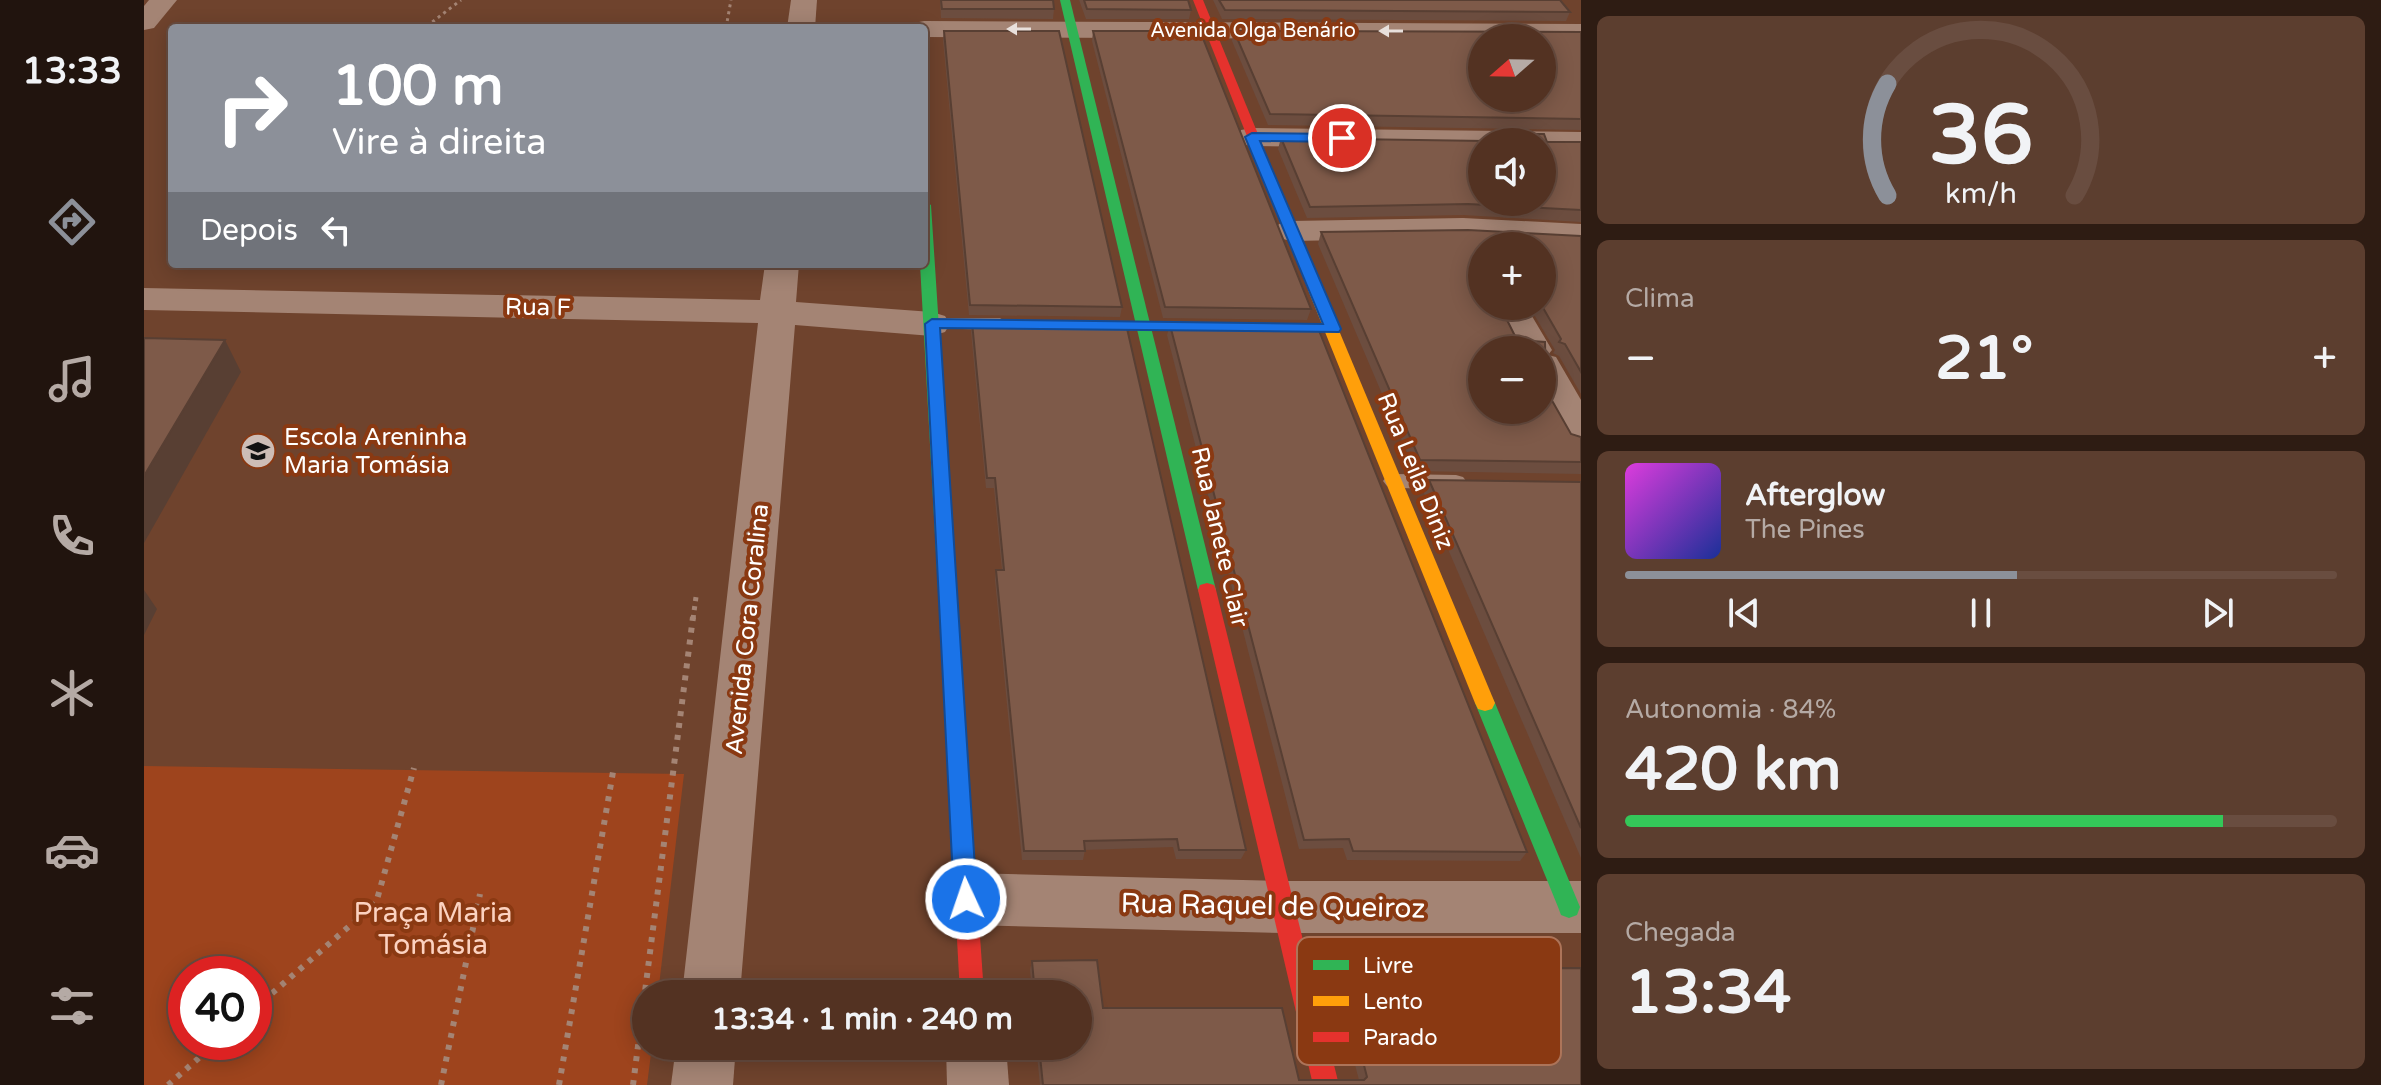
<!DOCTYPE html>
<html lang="pt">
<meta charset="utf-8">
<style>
:root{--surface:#533222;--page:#5c3e2f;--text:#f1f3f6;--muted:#b5aaa5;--line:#694d40;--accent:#8c9099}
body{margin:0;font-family:"Varela Round",sans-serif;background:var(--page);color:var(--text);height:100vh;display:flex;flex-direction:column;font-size:30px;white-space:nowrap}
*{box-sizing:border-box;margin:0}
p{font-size:26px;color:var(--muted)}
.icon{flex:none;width:44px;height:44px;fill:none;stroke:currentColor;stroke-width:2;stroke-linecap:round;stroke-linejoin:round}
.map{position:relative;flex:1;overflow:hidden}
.side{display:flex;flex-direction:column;gap:16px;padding:16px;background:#2e1c13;width:800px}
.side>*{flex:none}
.banner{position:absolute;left:24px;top:24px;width:760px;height:244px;border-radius:8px;box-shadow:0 4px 20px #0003,0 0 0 2px var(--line);background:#8c9099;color:#fff;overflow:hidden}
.needle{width:52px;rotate:250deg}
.fabs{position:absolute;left:1324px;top:24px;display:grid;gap:16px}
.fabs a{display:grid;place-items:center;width:88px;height:88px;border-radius:50%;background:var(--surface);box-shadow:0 4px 20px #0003,0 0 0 2px var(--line);font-size:40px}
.speed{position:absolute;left:24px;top:956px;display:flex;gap:16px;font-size:40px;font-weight:700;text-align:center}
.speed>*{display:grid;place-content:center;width:104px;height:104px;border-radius:50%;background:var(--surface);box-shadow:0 4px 20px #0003,0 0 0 2px var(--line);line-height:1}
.speed .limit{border:12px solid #d22;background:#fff;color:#111}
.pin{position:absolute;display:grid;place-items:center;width:68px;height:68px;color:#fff;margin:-34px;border:4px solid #fff;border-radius:50%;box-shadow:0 2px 8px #0007}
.me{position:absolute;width:88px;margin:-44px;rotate:357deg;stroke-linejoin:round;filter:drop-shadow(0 0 6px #0008)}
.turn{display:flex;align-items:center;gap:28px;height:168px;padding:0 32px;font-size:36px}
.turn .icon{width:104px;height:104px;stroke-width:2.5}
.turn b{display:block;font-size:56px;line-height:68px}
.then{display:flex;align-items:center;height:76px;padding:0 32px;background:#0003;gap:16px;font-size:30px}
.big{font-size:60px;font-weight:700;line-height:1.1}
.side .widget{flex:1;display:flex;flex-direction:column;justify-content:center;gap:12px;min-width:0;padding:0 28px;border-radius:12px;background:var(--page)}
.side .dial{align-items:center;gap:0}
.dial svg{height:208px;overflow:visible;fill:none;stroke:var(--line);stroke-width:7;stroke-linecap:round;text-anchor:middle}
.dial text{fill:var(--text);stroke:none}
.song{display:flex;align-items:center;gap:24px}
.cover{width:96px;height:96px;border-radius:12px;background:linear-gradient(135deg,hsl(300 70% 55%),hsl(230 70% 35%))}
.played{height:8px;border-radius:4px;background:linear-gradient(90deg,var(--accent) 55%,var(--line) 55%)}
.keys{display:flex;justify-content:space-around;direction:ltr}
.heat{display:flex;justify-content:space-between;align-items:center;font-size:44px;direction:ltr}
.charge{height:12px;border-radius:6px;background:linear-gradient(90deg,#34c759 84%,var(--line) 0)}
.trip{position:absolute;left:488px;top:980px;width:460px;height:80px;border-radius:40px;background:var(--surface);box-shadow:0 4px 20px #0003,0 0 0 2px var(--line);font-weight:700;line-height:80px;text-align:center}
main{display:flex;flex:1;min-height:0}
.tabs{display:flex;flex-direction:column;width:144px;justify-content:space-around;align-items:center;background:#21140e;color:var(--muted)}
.tabs .icon{width:56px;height:56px}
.tabs .selected{color:var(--accent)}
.tabs b{font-size:36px;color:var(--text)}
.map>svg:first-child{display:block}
.green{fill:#9e441d;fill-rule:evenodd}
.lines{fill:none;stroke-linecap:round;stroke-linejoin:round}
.path-far2{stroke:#a48474;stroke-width:3;stroke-dasharray:3 4;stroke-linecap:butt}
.path-far1{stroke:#a48474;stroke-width:5;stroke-dasharray:4 5;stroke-linecap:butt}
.path{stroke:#a48474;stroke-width:6;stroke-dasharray:5 7;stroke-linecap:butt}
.lane{fill:#a48474;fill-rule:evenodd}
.street{fill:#a48474;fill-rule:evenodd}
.fast{fill:#30b455;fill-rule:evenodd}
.slow{fill:#ff9f0a;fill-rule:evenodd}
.jam{fill:#e5322d;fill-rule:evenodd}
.wall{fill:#6c4d3f}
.shaded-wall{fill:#583f33}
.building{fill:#7e5a49;stroke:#583f33;stroke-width:2;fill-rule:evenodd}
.oneway{fill:#e8e0dc}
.route{fill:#1a73e8;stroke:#114b97;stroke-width:2}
.labels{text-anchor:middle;stroke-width:8;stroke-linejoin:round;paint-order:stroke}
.far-street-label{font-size:20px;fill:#fff;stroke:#8a3912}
.street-label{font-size:24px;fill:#fff;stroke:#8a3912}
.poi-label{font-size:24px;fill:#fff;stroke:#8a3912;text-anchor:start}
.near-street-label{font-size:28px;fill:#fff;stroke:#8a3912}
.near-park-label{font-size:28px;fill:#fcd2c0;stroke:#8a3912}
.key{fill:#8a3912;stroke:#ad7459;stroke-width:2}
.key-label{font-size:22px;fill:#fff}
</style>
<main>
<nav class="tabs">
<b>13:33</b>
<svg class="icon selected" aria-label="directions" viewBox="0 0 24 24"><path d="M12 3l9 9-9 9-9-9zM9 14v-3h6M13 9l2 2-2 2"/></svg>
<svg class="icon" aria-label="music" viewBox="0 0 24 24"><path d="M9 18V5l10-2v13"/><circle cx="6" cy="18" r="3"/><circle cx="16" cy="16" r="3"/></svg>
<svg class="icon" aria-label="phone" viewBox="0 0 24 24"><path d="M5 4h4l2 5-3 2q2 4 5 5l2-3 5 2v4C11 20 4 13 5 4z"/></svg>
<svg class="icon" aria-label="climate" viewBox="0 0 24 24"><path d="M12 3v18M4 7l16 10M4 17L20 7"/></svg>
<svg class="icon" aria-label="car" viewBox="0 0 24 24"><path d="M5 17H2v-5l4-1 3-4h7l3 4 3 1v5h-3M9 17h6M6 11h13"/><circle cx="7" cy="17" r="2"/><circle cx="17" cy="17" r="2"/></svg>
<svg class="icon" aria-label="filters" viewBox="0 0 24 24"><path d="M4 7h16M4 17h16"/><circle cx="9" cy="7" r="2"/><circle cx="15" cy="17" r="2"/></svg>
</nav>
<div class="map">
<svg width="1437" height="1085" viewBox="0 0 1437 1085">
<rect width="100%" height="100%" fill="#6f432d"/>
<path class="green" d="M0,766L540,774L514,994H502V1046H508L503,1085H0ZM42,974H110V1042H42Z"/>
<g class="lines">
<g class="path-far2">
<path d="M289,28L287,23L317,0"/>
<path d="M582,28L587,0"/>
<path d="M517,264H541"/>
</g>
<path class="path-far1" d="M549,619L552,597"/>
<g class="path">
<path d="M110,1009L232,903L270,768"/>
<path d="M24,1085L73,1042"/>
<path d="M297,1085L336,894"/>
<path d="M415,1085L469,772"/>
<path d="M489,1085L549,617"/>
</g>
<g class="lane">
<path d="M788,318H856L865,324L856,330L781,328L779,324Z"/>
<path d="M1250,474L1312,475L1319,477L1323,482L1319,487L1312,489L1250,488L1243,486L1239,481L1243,476Z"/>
</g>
<g class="street">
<path d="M5,0H33L10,28L0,30V6Z"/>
<path d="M647,0H673L671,28H643Z"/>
<path d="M780,21L1437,24V40L780,37V28H767L770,23Z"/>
<path d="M1108,128L1437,132V150H1398V142H1338V149L1108,146L1097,144L1093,137L1097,130Z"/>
<path d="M1319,218L1437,224V244L1319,238L1147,241L1135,238L1130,231L1135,224L1147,221Z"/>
<path d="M621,264H655L652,302L788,312L801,316L806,324L801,332L788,336L651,325L596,994H538L614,323L0,310V288L616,300Z"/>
<path d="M1346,306H1382L1408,350L1404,355L1412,357L1437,400V448L1423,444L1398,400V350H1370Z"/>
<path d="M822,873L1140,881H1437V933H1140L822,925L802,917L794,899L802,881Z"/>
<path d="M532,1046H592L589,1085H527Z"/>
<path d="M802,1046H862L865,1085H803Z"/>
</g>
<g class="fast">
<path d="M916,0H926L1072,590L1070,595H1056L1054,590Z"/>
<path d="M780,201L787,205L812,589L810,594H796L794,589L776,264H780Z"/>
<path d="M1341,695L1348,697L1351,703L1436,907L1433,915L1425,918L1417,915L1414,907L1331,703L1334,697Z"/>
</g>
<path class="slow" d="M1171,286L1178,290L1351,703L1348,709L1341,711L1334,709L1331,703L1164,290Z"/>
<g class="jam">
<path d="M1049,0H1059L1178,290L1176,293H1166L1164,290Z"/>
<path d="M803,582L810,584L812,589L840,994H816L794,589L796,584Z"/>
<path d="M1063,583L1070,585L1072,590L1195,1085H1169L1054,590L1056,585Z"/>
</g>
</g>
<g class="wall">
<path d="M796,0H909L910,9L909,19L797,18Z"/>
<path d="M935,0H1044L1047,10L1045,19H942Z"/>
<path d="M1069,0H1416L1426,12L1422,21L1078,19Z"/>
<path d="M800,31L978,307L976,317L825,315L799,40Z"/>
<path d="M949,31L1167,309L1163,320L1019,318L948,41Z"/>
<path d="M1090,31L1437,32V130L1124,125L1088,41Z"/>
<path d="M1137,138L1437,142V222L1319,215L1163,218L1134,149Z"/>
<path d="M1177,232L1437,236V394L1415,356L1409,353L1411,350L1385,306H1398V246H1338V306L1373,340L1427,434L1437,437V474L1271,471L1174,244Z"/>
<path d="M828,322L1102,850L1097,859H1032L1029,847L941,850L939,860H878L851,580L852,570H858L850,488H842L827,332Z"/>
<path d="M1026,325L1383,852L1376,861L1203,860L1199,848L1155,849L1023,335Z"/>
<path d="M1285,480L1437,482V858L1279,491Z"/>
<path d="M888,961L959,1008L1155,1080H1215L1186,970L1193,961L1230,969L1437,1085H896L892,1046H934V994H888L886,970Z"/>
</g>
<g class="shaded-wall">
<path d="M81,340L97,372L0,543V476Z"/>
<path d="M0,590L13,609L0,635Z"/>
</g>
<g class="building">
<path d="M797,0H909L910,9H798Z"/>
<path d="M940,0H1044L1047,10L943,9Z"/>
<path d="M1075,0H1416L1426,12L1081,10Z"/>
<path d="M800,31H915L978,307L826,305Z"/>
<path d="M949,31H1056L1167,309L1021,307Z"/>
<path d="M1090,31L1437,32V119L1126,114ZM1338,38H1398V98H1338Z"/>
<path d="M1346,134H1400L1403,142H1437V210L1324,204L1166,207L1137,138L1342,141ZM1338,142H1398V202H1338Z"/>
<path d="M1324,230L1437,236V372L1421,344L1415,342L1417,339L1398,306V246H1338V306H1356L1373,340L1401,342L1402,390L1427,434L1437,437V462L1276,460L1177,232ZM1338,350H1398V410H1338Z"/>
<path d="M828,322L982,324L1102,850H1035L1033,839L940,841L941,851H880L852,570H860L851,478H843Z"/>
<path d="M1026,325L1174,328L1383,852L1209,851L1205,839L1160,840Z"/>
<path d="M0,338L81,340L0,476Z"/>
<path d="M1285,480L1437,482V828Z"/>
<path d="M953,960L959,1008H1138L1155,1080H1220L1223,1077L1193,961H1227L1230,969L1437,968V1085H899L895,1046H934V994H891L888,961Z"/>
</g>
<defs><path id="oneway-solid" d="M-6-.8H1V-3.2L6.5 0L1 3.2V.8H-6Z" transform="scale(2)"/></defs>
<g class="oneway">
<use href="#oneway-solid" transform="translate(875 29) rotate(-180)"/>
<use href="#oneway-solid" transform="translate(1247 31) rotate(-180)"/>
</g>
<path class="route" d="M1108,133L1198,134L1204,138L1198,142L1116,141L1197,329L1195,332L796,328L833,899L830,906L822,909L813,906L810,899L781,324L788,319L1179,324L1101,137Z"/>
<defs>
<symbol id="school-disc" viewBox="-11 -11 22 22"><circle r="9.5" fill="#cdbdb6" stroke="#8a3912"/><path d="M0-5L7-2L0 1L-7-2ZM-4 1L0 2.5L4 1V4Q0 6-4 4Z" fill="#111"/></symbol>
</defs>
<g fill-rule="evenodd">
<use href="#school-disc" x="94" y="431" width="40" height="40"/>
</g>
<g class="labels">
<g class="far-street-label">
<text x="1109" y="37">Avenida Olga Benário</text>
</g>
<g class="street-label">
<text transform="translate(394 307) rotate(1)" y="8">Rua F</text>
<text transform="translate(1272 471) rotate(68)" y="8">Rua Leila Diniz</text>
<text transform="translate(1076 537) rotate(77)" y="8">Rua Janete Clair</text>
<text transform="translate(603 629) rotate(-84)" y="8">Avenida Cora Coralina</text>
</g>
<g class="poi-label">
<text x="140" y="445">Escola Areninha<tspan x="140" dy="28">Maria Tomásia</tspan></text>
</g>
<g class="near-street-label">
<text transform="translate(1129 905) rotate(1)" y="10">Rua Raquel de Queiroz</text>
</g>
<g class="near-park-label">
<text x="289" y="922">Praça Maria<tspan x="289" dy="32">Tomásia</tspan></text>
</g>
</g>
<rect x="1153" y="937" width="264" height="128" rx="12" class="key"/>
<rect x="1169" y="960" width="36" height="10" fill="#30b455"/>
<rect x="1169" y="996" width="36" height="10" fill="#ff9f0a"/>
<rect x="1169" y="1032" width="36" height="10" fill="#e5322d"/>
<g class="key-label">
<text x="1219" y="973">Livre</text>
<text x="1219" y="1009">Lento</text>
<text x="1219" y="1045">Parado</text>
</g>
</svg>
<div class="fabs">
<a><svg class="needle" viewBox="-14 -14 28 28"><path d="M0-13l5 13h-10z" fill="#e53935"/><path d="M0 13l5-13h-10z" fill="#b5aaa5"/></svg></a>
<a><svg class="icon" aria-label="sound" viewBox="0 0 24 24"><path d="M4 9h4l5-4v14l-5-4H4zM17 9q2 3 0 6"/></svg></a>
<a>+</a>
<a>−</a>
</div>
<div class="speed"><div class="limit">40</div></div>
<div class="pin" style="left:1198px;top:138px;background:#d93025"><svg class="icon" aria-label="arrive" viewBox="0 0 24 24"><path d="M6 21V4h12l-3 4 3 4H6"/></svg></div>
<svg class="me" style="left:822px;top:899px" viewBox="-20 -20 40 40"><circle r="17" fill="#1a73e8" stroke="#fff" stroke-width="3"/><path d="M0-11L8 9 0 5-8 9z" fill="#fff"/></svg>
<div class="trip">13:34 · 1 min · 240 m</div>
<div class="banner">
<div class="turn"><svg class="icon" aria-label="right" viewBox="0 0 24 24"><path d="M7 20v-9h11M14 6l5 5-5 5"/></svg><div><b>100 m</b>Vire à direita</div></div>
<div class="then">Depois<svg class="icon" aria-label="left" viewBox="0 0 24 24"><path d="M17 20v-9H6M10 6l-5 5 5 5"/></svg></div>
</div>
</div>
<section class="side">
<div class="widget dial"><svg viewBox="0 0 100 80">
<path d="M14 69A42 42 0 1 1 86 69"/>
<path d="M14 69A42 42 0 0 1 14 26" stroke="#8c9099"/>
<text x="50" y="56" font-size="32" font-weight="700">36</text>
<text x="50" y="72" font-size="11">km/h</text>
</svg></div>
<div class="widget"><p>Clima</p>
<div class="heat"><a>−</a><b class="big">21°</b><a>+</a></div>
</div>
<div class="widget">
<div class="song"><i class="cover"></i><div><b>Afterglow</b><p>The Pines</p></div></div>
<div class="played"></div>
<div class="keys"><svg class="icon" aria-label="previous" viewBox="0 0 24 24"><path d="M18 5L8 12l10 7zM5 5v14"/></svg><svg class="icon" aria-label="pause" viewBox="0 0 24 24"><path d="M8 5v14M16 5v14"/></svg><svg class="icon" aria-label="next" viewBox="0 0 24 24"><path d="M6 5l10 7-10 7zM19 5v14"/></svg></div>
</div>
<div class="widget"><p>Autonomia · 84%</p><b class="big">420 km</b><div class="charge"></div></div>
<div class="widget"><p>Chegada</p><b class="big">13:34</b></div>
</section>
</main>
